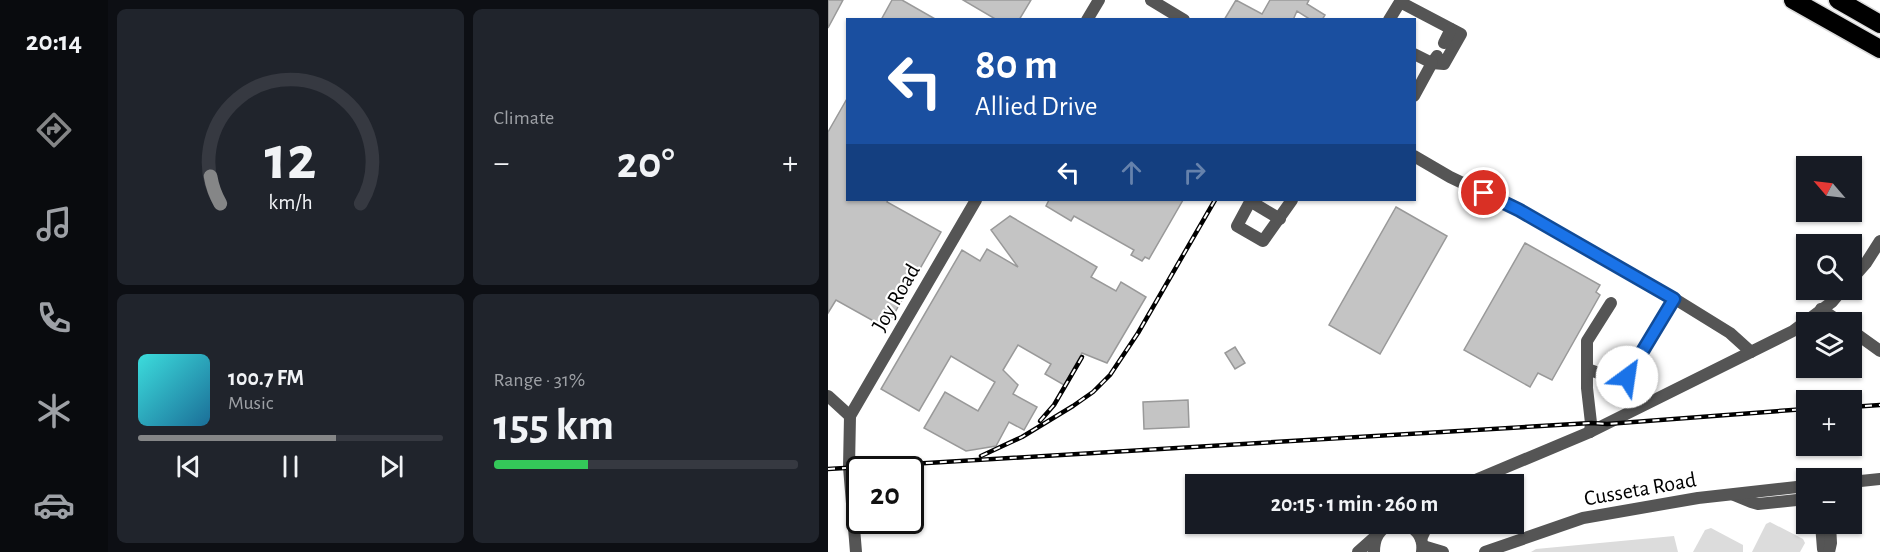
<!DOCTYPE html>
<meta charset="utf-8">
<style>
:root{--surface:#171b24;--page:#20242c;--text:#f1f3f6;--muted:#9ea1a6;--line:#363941;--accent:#858687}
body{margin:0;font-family:"Alegreya Sans",sans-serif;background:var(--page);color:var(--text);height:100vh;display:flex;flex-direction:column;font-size:22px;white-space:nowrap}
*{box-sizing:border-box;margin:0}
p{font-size:20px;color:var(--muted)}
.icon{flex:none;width:33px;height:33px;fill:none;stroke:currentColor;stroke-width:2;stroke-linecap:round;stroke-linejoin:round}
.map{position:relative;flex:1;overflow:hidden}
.drawer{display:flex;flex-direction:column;gap:9px;padding:9px;background:#0d0f14;width:720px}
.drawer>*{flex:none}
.banner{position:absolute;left:18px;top:18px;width:570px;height:183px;border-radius:0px;box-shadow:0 2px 4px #0004;background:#1a4fa0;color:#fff;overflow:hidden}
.needle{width:39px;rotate:298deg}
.tools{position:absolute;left:968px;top:156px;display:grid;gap:12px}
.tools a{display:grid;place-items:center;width:66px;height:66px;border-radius:0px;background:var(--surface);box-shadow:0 2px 4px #0004;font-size:30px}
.speed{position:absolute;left:18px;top:456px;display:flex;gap:12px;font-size:30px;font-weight:700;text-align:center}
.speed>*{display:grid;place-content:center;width:78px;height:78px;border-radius:50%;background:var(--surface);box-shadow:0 2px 4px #0004;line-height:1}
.speed .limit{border:3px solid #111;border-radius:9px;background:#fff;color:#111}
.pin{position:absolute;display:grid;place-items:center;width:51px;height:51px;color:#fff;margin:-26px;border:3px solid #fff;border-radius:50%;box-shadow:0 2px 6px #0007}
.me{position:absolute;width:66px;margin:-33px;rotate:31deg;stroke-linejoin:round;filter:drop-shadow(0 0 4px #0008)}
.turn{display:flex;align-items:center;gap:21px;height:126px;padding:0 30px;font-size:27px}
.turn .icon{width:78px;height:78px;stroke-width:2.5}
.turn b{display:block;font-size:42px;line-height:51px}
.lanes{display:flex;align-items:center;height:57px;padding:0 30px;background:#0003;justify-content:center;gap:30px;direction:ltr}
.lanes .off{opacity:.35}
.big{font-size:45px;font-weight:600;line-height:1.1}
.drawer .tile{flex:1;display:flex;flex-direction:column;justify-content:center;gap:9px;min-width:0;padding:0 21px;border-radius:9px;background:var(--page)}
.drawer .dial{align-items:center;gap:0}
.dial svg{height:156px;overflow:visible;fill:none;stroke:var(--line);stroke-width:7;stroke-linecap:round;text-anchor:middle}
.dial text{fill:var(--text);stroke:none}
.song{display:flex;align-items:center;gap:18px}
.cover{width:72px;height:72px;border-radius:9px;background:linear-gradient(135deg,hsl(180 70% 55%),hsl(200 70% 35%))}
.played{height:6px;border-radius:3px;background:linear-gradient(90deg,var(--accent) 65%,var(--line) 65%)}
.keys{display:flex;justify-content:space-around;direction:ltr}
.heat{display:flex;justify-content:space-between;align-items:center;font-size:33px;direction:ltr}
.charge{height:9px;border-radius:4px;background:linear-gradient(90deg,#34c759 31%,var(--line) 0)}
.drawer .tiles{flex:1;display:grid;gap:9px;grid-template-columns:repeat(2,1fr)}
.trip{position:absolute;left:357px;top:474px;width:339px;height:60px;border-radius:0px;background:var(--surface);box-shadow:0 2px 4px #0004;font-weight:600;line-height:60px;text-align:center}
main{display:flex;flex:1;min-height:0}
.tab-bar{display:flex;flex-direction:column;width:108px;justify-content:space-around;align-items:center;background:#090b0e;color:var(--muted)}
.tab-bar .icon{width:42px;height:42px}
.tab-bar .on{color:var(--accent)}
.tab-bar b{font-size:27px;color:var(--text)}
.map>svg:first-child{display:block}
.green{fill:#dcdcdc}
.building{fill:#c4c4c4;stroke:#999;stroke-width:1.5}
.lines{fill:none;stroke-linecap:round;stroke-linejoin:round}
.highway-casing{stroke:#dbdbdb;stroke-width:21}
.minor{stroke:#555;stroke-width:12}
.highway{stroke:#000;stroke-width:18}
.rail-casing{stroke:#000;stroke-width:4.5}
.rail{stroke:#fff;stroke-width:2;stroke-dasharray:7;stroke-linecap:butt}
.route-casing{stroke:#114b97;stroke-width:15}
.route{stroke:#1a73e8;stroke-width:10}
.labels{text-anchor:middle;stroke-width:4.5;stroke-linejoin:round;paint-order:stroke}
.street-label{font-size:22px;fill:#000;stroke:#fff}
</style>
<main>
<nav class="tab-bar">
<b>20:14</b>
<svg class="icon on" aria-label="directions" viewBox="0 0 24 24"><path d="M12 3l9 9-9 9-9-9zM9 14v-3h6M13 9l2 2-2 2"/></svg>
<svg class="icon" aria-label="music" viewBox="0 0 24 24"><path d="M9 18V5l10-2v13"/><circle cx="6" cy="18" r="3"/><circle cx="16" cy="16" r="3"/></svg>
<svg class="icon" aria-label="phone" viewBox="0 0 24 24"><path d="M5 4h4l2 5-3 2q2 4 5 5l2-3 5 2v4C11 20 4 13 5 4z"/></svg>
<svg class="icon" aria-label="climate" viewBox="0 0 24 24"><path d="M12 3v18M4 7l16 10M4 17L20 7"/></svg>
<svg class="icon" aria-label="car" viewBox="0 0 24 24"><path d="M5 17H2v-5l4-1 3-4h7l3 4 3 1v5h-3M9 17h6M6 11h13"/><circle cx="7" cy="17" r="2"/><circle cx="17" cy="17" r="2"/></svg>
</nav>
<section class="drawer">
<div class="tiles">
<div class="tile dial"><svg viewBox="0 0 100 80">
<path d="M14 69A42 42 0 1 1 86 69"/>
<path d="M14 69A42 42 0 0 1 9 55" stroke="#858687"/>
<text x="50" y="56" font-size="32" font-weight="700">12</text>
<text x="50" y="72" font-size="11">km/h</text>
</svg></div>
<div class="tile"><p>Climate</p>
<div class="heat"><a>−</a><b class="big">20°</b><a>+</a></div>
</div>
<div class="tile">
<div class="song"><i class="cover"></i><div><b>100.7 FM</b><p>Music</p></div></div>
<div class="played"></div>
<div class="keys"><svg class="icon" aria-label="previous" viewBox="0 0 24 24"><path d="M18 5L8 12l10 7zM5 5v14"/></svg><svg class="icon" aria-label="pause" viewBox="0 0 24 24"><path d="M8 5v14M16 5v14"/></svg><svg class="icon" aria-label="next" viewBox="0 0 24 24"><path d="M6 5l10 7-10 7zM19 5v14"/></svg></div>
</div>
<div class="tile"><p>Range · 31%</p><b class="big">155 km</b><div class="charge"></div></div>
</div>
</section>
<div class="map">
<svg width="1052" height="552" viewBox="0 0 1052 552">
<rect width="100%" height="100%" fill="#fff"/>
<g class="green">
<path d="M942,522L975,539L977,543L972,552H924L938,524Z"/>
<path d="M883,528L915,545V552H865L877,530Z"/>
<path d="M846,536L850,552H703L708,549Z"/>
</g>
<g class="building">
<path d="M0,0H15L0,28Z"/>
<path d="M64,0H74L109,20H53Z"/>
<path d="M135,0H203L191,20H169Z"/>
<path d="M408,0L434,14L442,0H481L479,4L497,15L494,20H483L469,11L465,20H396Z"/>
<path d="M20,97V200H60L59,202L113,232L58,328L8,300L0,313V132Z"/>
<path d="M221,200H355L321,259L317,257L314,261L303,255L306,250L246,216L243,221L218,206Z"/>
<path d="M568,207L619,236L552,354L501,325Z"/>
<path d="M182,216L269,267L263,277L288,291L293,282L318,297L279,363L254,353L236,385L217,374L223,364L190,345L175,370L190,385L185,394L209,407L196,430L181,422L168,446L138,451L96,428L117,392L150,411L167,382L123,356L91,411L53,389L134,250L152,261L159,249L190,267L163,230Z"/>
<path d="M697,243L772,285L768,292L772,295L724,380L710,373L702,387L636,350Z"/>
<path d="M407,347L417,363L407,369L397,353Z"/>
<path d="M360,400L361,427L316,429L315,402Z"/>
</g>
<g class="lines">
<defs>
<g id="highway">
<path d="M965,0L1052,49"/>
<path d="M1010,0L1052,24"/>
</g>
</defs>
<use href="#highway" class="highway-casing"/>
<g class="minor">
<path d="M323,0L356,20"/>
<path d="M259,20L271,0"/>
<path d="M561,20L572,2L633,34L616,64L604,63L609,56"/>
<path d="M616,43L623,29"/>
<path d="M586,54L604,63L586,96"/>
<path d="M586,156L622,177L691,210L847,299L902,333L923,352"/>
<path d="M423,200L409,226L435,241L464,200"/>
<path d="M422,201L452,219"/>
<path d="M1023,280L1038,263L1052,241"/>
<path d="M993,309L1012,322"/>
<path d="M1023,330L1052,351"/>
<path d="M759,369L791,380L799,377L846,299"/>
<path d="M0,396L22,416"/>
<path d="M762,432L763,423L759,388V341L783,303"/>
<path d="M1023,482L1052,479"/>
<path d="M638,484L762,432L965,331L1004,302L1014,290"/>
<path d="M906,495L923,502L930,504L978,499"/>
<path d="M577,524C589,529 596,538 594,552"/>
<path d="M993,524L995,549"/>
<path d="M593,539L600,524"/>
<path d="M595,546L615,552"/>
<path d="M28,552L21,467L22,416L148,200"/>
<path d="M530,552L548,536"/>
<path d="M546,552C546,538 551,529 564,524"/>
<path d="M657,552L755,518L870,498L978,486"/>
<path d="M1001,552L1003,543L1002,524"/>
</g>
<use href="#highway" class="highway"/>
<defs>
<g id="rail">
<path d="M1023,407L1052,405"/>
<path d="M212,421L226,405L254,357"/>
<path d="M153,456L194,437L245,406L265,392L282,375L310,333L387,200"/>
<path d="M0,469L763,423L779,424L978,409"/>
</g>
</defs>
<use href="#rail" class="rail-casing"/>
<use href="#rail" class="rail"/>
</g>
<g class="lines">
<defs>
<path id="route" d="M656,193L691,210L846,299L799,377"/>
</defs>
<use href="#route" class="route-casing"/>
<use href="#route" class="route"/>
</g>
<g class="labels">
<g class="street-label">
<text transform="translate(67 297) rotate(-60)" y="8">Joy Road</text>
<text transform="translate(812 488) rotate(-10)" y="8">Cusseta Road</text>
</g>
</g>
</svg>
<div class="tools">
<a><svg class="needle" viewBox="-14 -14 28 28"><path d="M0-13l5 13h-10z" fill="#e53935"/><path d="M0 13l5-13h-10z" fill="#9ea1a6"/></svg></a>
<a><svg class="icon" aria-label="search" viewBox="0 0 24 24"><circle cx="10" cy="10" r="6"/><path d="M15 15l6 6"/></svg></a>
<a><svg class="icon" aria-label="layers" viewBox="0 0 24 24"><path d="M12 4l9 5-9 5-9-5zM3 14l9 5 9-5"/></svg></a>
<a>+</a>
<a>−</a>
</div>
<div class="speed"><div class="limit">20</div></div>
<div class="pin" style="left:656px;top:193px;background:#d93025"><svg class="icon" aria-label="arrive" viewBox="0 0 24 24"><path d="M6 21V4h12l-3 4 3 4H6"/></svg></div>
<svg class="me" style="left:799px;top:377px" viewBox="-20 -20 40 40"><circle r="19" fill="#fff"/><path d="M0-13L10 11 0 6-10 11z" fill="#1a73e8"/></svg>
<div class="trip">20:15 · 1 min · 260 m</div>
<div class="banner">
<div class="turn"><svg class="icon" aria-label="left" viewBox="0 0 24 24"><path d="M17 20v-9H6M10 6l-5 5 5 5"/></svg><div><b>80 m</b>Allied Drive</div></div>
<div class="lanes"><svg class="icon" aria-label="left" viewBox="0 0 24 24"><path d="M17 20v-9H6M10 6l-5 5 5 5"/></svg><svg class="icon off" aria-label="ahead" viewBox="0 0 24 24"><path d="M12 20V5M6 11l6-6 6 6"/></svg><svg class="icon off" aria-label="right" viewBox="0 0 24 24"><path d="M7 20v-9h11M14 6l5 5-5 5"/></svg></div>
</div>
</div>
</main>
